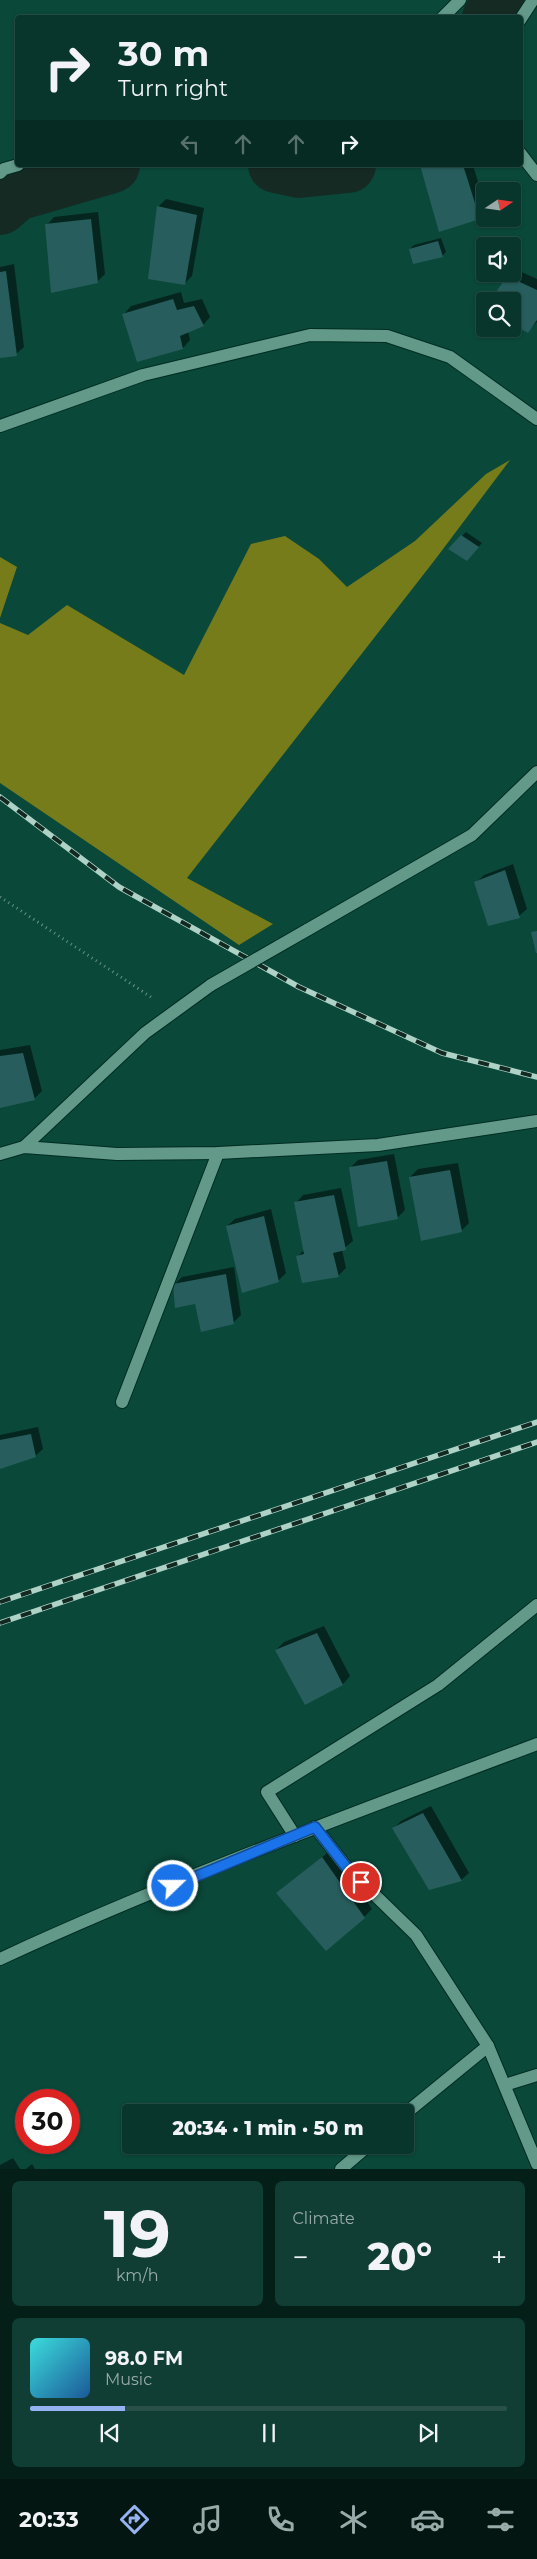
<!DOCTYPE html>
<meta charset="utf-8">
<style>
:root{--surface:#08362c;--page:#113e34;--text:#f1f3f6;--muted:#98aba9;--line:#295048;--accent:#95b2f1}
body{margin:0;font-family:Montserrat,sans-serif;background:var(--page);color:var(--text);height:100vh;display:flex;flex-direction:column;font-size:19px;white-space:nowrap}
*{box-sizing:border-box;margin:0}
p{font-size:16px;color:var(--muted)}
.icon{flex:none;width:28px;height:28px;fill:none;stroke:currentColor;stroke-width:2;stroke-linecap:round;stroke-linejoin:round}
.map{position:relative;height:2169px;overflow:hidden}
.sheet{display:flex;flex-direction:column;gap:12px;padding:12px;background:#041e18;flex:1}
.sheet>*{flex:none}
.hud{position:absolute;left:15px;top:15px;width:508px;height:152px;border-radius:5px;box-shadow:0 1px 4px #0004,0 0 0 1px var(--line);background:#08362c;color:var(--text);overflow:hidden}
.needle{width:32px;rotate:77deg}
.buttons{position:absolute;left:476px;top:182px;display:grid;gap:10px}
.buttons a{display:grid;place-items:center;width:45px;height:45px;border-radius:5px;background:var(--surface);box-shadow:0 1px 4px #0004,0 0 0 1px var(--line);font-size:25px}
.speed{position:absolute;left:15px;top:2089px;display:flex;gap:10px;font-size:25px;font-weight:700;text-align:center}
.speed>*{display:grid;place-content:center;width:65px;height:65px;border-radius:50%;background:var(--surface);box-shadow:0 1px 4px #0004,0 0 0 1px var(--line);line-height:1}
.speed .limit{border:8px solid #d22;background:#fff;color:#111}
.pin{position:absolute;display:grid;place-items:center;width:42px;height:42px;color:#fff;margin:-21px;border:2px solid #fff;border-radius:50%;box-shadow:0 1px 5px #0007}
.me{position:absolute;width:55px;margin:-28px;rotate:68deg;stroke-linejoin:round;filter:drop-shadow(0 0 4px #0008)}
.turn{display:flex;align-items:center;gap:18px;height:105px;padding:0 20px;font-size:22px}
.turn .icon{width:65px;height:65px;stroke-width:2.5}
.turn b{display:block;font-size:35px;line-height:42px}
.lanes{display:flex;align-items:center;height:48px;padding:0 20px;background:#0003;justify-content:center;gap:25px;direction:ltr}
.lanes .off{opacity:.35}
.big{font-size:38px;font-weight:800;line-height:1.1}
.sheet .tile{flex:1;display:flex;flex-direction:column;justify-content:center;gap:8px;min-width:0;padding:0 18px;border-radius:8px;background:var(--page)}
.sheet .dial{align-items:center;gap:0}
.dial b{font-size:65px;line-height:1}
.song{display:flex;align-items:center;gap:15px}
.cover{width:60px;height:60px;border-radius:8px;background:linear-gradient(135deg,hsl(180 70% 55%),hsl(210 70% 35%))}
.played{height:5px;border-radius:2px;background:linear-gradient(90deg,var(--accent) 20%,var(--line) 20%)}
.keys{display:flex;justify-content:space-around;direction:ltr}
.heat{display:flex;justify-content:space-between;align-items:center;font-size:28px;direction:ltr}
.sheet .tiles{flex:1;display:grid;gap:12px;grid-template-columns:1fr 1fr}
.tile:last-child{grid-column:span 2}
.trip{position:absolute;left:122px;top:2104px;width:292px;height:50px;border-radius:5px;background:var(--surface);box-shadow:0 1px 4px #0004,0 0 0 1px var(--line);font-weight:800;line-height:50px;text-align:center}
.menu{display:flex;height:80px;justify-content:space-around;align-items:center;background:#031612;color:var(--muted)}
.menu .icon{width:35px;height:35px}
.menu .active{color:var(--accent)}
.menu b{font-size:22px;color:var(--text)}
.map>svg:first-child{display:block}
.forest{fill:#767c1a}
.shadow{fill:#0007}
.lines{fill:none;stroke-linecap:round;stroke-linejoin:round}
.river{stroke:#162a24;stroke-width:56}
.building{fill:#275e5d}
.minor-casing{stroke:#002c21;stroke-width:14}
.path{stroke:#649387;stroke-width:3;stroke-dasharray:1 4;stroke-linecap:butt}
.minor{stroke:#629988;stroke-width:12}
.rail-casing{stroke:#afd2c7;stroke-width:5.5}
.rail{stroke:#122922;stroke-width:4;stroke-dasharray:11;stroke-linecap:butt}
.minor-bridge-casing{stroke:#002c21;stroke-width:14;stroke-linecap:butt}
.minor-bridge{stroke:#629988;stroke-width:12}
.route-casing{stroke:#114b97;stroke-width:12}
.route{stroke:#1a73e8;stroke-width:9}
</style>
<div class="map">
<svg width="537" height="2169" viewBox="0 0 537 2169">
<rect width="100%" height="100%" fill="#0a483a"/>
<g class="forest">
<path d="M510,460L434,561L187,878L273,924L239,945L0,783V623L28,635L67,605L184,675L251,544L285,536L319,559L347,587L415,541L486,474Z"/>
<path d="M0,557L17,567L0,618Z"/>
</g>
<g class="shadow">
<path d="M421,165H473L485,205V212L479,218Z"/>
<path d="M166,199L204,208L192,276L184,284L158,207Z"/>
<path d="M98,212L105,274L97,282L47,225L54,217Z"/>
<path d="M441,238L446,252L442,256L410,249L414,245Z"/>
<path d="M14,264L24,347L16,354L0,356V267Z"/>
<path d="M515,269L537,279V322L528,331L512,301H492Z"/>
<path d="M181,292L184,303L202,299L210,317L203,325L188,331L190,340L183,348L124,314L131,306Z"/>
<path d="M466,532L482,543L467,559L450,548Z"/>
<path d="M513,864L527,909L519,916L476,883L484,875Z"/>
<path d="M30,1045L42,1091L34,1099L0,1107V1050Z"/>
<path d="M394,1154L405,1210L397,1218L350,1168L358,1160Z"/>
<path d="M458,1163L469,1223L462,1230L410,1177L418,1169Z"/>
<path d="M341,1188L353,1241L342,1250L346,1268L338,1276L298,1256L305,1249L296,1203L303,1195Z"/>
<path d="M271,1209L286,1273L278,1281L227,1226L235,1219Z"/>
<path d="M234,1267L241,1315L233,1323L196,1302L174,1285L182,1277Z"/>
<path d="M38,1427L43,1449L35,1456L0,1467V1435Z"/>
<path d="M324,1626L350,1676L343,1684L306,1704L276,1650L284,1642Z"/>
<path d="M431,1806L469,1873L461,1880L394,1828L401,1821Z"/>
<path d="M331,1850L372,1909L364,1917L278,1893Z"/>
<path d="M13,2158L20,2169H0V2165Z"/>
<path d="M32,2164L35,2169H26Z"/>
</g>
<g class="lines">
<g class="river">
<path d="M490,18L502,0"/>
<path d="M276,165L299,170L348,165"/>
<path d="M0,207L16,193L112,165"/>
</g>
</g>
<g class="building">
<path d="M420,165H463L480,219L439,232Z"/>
<path d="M157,206L197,215L185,285L148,279Z"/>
<path d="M91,219L98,283L51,293L45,224Z"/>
<path d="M438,241L443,257L413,264L409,249Z"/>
<path d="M6,271L17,356L0,358V272Z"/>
<path d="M507,276L537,290V320L528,333L512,324V301H490Z"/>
<path d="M173,299L177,310L194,306L204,326L180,336L183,349L137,362L122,314Z"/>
<path d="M461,535L479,547L467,561L448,549Z"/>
<path d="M505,870L520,918L488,926L474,882Z"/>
<path d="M537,931V953H536L531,932Z"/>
<path d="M23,1053L35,1100L0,1108V1056Z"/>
<path d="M387,1161L398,1219L358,1227L349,1167Z"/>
<path d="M450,1170L462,1232L421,1241L409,1177Z"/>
<path d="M334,1195L346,1250L333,1253L339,1277L302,1283L296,1256L304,1254L294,1202Z"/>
<path d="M264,1216L279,1282L242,1293L226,1226Z"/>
<path d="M226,1274L234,1324L201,1332L195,1304L175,1308L173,1284Z"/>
<path d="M31,1434L36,1457L0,1469V1440Z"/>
<path d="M317,1633L343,1685L305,1705L275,1650Z"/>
<path d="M423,1813L462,1881L429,1890L392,1828Z"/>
<path d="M322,1857L365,1918L326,1951L276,1893Z"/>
</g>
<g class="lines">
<defs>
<g id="minor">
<path d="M442,18L460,0"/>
<path d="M520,20L533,0"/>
<path d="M520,153L537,175"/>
<path d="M0,173L4,169L18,165"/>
<path d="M0,426L143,375L310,335L387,336L450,357L537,419"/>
<path d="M307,930L472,835L537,772"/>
<path d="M24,1147L145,1033L211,985"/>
<path d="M0,1154L24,1147L117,1154L218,1153L378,1145L537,1121"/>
<path d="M122,1402L218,1153"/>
<path d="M315,1827L347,1868L416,1935L488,2046L537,2164"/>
<path d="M295,1836L267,1792L438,1685L537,1605"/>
<path d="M0,1959C175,1878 357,1812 537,1744"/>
<path d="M505,2085L537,2075"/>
<path d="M406,2113L488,2046"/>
<path d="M341,2169L369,2145"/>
</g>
</defs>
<use href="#minor" class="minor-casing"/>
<path class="path" d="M0,897L154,999"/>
<use href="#minor" class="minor"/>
<defs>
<g id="rail">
<path d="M0,797L119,887L299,987L442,1053L537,1077"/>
<path d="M0,1602L537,1422"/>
<path d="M0,1623L537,1442"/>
</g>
</defs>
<use href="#rail" class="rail-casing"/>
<use href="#rail" class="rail"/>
<defs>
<path id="minor-bridge" d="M211,985L307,930"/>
</defs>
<use href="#minor-bridge" class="minor-bridge-casing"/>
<use href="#minor-bridge" class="minor-bridge"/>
</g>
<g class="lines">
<defs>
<path id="route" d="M173,1886L315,1827L347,1868L361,1882"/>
</defs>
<use href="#route" class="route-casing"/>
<use href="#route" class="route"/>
</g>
</svg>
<div class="buttons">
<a><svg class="needle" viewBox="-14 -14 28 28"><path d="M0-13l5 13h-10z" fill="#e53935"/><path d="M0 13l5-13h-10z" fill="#98aba9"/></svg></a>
<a><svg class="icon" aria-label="sound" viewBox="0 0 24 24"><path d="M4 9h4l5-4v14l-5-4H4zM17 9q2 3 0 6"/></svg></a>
<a><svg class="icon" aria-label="search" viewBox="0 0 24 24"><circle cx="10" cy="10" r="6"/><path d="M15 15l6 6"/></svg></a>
</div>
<div class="speed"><div class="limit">30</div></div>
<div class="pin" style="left:361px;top:1882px;background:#d93025"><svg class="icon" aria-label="arrive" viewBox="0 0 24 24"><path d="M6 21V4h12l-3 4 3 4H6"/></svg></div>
<svg class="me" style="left:173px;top:1886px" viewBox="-20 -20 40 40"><circle r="17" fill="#1a73e8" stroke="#fff" stroke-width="3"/><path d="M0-11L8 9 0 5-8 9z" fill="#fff"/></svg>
<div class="trip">20:34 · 1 min · 50 m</div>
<div class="hud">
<div class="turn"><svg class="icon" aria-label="right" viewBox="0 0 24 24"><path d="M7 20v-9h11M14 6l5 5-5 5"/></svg><div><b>30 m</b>Turn right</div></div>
<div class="lanes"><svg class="icon off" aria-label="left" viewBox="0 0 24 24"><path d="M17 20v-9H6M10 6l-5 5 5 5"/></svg><svg class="icon off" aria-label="ahead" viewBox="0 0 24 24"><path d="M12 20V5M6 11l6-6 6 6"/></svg><svg class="icon off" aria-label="ahead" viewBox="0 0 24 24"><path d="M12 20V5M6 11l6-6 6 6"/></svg><svg class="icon" aria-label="right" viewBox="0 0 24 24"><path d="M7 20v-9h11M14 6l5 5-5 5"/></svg></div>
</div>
</div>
<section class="sheet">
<div class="tiles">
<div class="tile dial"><b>19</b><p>km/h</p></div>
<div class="tile"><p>Climate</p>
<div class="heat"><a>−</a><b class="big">20°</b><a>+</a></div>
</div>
<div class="tile">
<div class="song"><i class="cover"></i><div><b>98.0 FM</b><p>Music</p></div></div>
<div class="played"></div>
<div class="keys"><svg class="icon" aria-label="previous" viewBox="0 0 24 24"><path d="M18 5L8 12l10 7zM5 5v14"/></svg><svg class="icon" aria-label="pause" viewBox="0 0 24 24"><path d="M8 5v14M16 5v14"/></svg><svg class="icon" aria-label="next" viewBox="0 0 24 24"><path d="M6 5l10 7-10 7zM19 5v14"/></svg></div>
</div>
</div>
</section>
<nav class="menu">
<b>20:33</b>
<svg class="icon active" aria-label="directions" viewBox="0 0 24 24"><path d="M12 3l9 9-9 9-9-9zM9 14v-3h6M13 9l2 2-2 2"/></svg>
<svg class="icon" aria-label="music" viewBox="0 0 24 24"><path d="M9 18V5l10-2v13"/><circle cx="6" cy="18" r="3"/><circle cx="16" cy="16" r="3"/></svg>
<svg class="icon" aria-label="phone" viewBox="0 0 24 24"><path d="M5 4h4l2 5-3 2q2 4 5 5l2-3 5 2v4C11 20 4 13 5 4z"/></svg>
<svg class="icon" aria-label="climate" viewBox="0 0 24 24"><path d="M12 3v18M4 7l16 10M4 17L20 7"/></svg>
<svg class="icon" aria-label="car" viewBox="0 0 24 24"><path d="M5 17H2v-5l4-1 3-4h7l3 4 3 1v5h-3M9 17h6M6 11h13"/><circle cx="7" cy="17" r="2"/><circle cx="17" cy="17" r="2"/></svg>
<svg class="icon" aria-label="filters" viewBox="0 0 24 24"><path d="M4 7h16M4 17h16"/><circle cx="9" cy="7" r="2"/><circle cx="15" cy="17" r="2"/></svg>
</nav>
